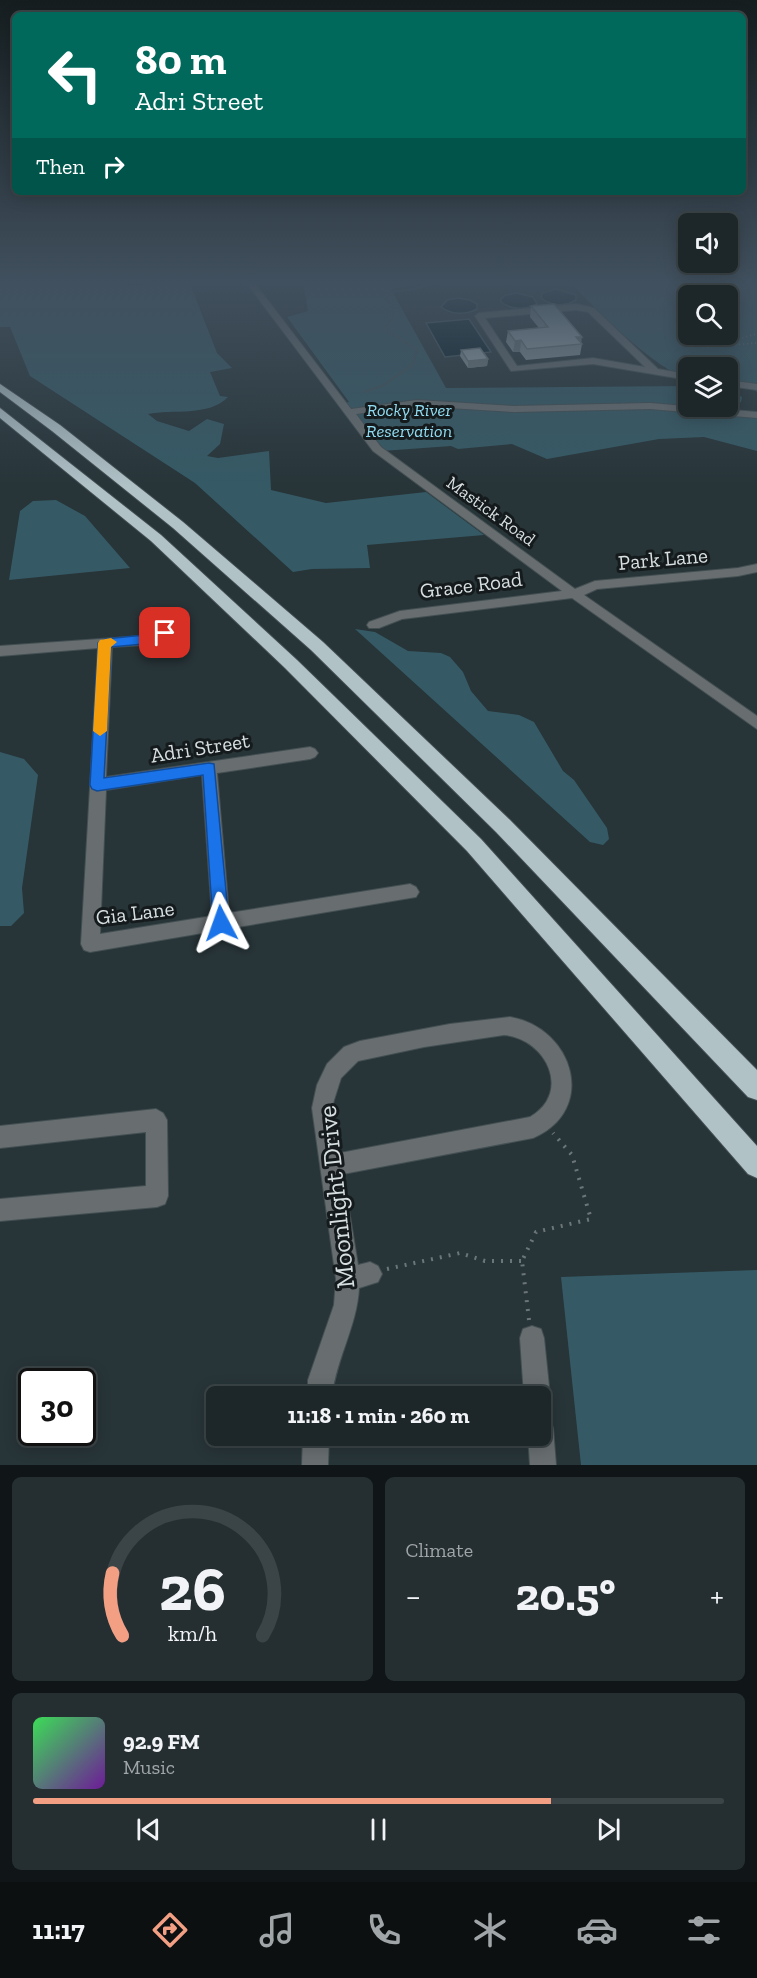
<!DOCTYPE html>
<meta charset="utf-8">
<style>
:root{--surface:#1d272a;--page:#252f32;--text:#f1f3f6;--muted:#a0a5a8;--line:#3b4447;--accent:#f39f84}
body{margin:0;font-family:"Zilla Slab",serif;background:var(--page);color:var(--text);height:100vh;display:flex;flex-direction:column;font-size:22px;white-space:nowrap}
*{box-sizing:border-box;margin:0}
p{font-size:20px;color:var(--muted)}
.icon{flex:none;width:33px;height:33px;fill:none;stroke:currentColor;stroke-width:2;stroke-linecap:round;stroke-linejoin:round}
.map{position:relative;height:1465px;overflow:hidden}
.drawer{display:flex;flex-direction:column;gap:12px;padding:12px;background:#101517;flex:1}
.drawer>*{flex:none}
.top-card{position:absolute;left:12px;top:12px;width:734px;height:183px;border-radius:9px;box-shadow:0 3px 15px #0003,0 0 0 2px var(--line);background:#00695c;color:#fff;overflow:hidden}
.controls{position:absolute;left:678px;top:213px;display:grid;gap:12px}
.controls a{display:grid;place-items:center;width:60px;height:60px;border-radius:9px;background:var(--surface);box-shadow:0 3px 15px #0003,0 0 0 2px var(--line);font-size:30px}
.speed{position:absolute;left:18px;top:1368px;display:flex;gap:12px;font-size:30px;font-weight:700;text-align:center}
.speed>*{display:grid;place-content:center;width:78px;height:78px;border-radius:50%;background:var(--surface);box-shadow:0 3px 15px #0003,0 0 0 2px var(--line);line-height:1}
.speed .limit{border:3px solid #111;border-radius:9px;background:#fff;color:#111}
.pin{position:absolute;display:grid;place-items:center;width:51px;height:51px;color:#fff;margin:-26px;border-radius:12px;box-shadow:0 3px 9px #0006}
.me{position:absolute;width:66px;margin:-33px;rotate:356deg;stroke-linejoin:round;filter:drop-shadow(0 0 4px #0008)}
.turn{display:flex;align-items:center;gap:21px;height:126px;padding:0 24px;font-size:27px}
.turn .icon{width:78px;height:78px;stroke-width:2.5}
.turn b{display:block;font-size:42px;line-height:51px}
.then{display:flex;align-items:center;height:57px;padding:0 24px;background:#0003;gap:12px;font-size:22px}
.big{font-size:45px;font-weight:800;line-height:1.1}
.drawer .widget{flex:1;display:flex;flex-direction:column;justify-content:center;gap:9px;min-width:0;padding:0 21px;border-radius:9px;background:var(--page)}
.drawer .dial{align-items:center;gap:0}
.dial svg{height:156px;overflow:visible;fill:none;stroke:var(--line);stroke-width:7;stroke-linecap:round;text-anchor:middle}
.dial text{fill:var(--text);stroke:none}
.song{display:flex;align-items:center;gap:18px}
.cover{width:72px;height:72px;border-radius:9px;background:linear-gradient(135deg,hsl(130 70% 55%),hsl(280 70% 35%))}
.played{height:6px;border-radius:3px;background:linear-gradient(90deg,var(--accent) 75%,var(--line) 75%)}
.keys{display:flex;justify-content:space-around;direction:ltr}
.heat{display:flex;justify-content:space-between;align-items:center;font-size:33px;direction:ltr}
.drawer .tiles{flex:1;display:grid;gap:12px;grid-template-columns:1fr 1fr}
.widget:last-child{grid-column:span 2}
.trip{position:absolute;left:206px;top:1386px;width:345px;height:60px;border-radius:9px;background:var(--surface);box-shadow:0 3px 15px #0003,0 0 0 2px var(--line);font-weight:800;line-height:60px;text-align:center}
.tabs{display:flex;height:96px;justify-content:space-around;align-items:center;background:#0c1011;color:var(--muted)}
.tabs .icon{width:42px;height:42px}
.tabs .selected{color:var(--accent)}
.tabs b{font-size:27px;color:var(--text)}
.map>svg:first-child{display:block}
.green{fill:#355a65;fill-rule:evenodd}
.water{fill:#001922;stroke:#40545b;stroke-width:1.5}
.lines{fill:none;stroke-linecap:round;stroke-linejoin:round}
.stream{stroke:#40545b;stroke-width:2}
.minor-casing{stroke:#434f53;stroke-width:2}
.highway-casing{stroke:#434f53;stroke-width:2}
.path-far1{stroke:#6b7679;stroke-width:1.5;stroke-dasharray:1 3;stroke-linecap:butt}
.path{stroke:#6b7679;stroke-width:4;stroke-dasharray:2 7;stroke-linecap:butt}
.minor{fill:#686e70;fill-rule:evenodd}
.highway{fill:#b1c2c7;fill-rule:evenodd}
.wall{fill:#8d9b9f}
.shaded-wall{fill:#737e82}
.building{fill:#a4b4b9;stroke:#737e82;stroke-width:1.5}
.route{fill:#1a73e8;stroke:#114b97;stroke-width:1.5}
.slow{fill:#f59e0b}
.labels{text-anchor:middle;stroke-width:6;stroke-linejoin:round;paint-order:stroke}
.far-park-label{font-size:18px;font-style:italic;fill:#91dcf2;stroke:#151b1c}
.far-street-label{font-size:18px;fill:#d7dfe1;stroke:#151b1c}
.street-label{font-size:21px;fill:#d7dfe1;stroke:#151b1c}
.near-street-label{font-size:26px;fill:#d7dfe1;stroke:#151b1c}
</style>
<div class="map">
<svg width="757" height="1465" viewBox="0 0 757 1465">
<rect width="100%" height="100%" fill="#273438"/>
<g class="green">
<path d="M0,281H118L122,286L189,281L217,353L232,368L210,372L220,396L228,397C209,417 172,409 148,414L157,421L189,431L207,419L224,424L220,444L207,456L218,458L269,451L271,490L326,503L426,492L484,535L367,545L370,568L312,569L293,572L195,483L30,376L10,327H0Z"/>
<path d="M303,281H439L391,289L446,388L688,386V406H728V389L742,397L741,402L722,409L757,413V451L704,437L659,439L547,459L512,444L458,449L451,446L382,451L345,403L349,402L287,317L308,311Z"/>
<path d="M562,281H757V392L750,387L728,380V368H688V377C662,376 588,303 570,281ZM688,296H728V334H688Z"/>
<path d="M56,500L85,516L130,568L9,580L20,511L33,501Z"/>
<path d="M355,629L375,632L408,651L441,653L450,657L463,672L471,691L488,711L519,715L534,722L563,771L574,780L607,828L609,839L603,845L590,842Z"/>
<path d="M0,752L24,759L38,775L22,888L24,913L11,926H0Z"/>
<path d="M757,1270V1465H581L561,1277Z"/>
</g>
<g class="water">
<path d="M556,289L576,295V300C565,307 551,306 541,298L542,293Z"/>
<path d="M517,293L533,297L537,304C525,310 511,310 501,302V299L506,295Z"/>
<path d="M458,298L470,300L477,304V309C466,315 451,315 441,307L447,300Z"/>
<path d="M469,319L491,352L445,357L426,323Z"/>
</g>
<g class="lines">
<path class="stream" d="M364,392L384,385L413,364L417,350L388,331L386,326L392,319L391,307L385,295L390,292L416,289L438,281"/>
<defs>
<g id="minor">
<path d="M245,281H253L351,409L417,400L514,406L650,403L757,412V418L650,409L514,412L417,406L356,414L381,447L575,589L595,581L738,568L757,564V572L738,576L597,589L584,595L757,716V729L572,598L402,619L379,628H369L367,625L369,622L400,611L562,591L373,451Z"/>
<path d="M576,304L594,308L658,369L688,374V380L593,364L511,371L475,316L479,313ZM576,310L588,312L645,367L593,358L517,366L485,318Z"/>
<path d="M728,380L757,384V390L728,386Z"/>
<path d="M165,629L172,633L170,636L144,645L112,647L106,777L310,747L315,749L318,753L315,757L310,759L217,773L229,913L410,884L416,887L419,892L416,897L90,952L84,950L81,944L98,648L0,656V646L143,636ZM202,775L212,916L100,934L106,790Z"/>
<path d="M510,1017C574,1028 598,1110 533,1138L343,1174L358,1265L370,1262L378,1266L382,1274L378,1282L359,1288C357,1326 336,1359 332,1396H308V1380L334,1305L336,1279L312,1108L317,1085L327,1064L344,1047L360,1041L450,1024ZM504,1035C547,1039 572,1093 530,1117L340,1153L332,1108L334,1100L341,1078L358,1061L424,1047Z"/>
<path d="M156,1109L163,1113L167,1120L168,1196L165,1204L157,1207L0,1221V1199L146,1186V1132L0,1148V1126Z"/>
<path d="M532,1326L541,1329L544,1338L550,1396L546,1405L540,1407V1396H524L520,1338L523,1329Z"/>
<path d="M540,1415L549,1419L553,1428L556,1465H530L528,1436H540Z"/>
<path d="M303,1436H329L328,1465H302Z"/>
</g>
<g id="highway">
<path d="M0,384L60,425L183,522L323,642L510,820L757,1070V1100L748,1097L496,832L311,650L173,528L52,431L0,392Z"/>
<path d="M0,408L161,535L297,660L481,839L757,1146V1178L748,1174L467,851L285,668L151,541L0,418Z"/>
</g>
</defs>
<use href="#minor" class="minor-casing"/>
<use href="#highway" class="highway-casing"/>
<g class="path-far1">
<path d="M684,281L689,296"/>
<path d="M701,334L703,341L700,345L705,347L757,343"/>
<path d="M726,345V342L757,334"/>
</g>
<g class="path">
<path d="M387,1269L460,1253L485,1261H522"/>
<path d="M529,1320L522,1261L536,1232L591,1219L572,1155L553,1133"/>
</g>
<use href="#minor" class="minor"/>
<use href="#highway" class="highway"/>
</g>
<g class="wall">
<path d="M531,306L581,343L582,344L580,355L526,360L520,352H513L506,342L508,331L539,328L530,317Z"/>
<path d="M461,350L488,359L487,366L468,368L460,356Z"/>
</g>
<g class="shaded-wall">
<path d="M576,337H582L581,344Z"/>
<path d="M521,340L520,352H513L515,341Z"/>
<path d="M488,359L487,366L468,368V361Z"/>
</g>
<g class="building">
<path d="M554,304L582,337H576L582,344L527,349L521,340L515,341L508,331L548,327L531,306Z"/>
<path d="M480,348L488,359L468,361L461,350Z"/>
</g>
<linearGradient id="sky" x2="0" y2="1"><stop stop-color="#151d1f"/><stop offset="0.58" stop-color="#41505e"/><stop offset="1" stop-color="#41505e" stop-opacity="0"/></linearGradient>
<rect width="757" height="486" fill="url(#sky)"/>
<path class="route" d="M165,629L170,631V636L144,644L111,647L104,778L209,763L214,764L229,923L227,928L221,930L215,928L213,923L203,775L97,791L92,789L90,785L98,643L105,639L144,635Z"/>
<path class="slow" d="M111,638L117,642L111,647L107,731L100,736L93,731L98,643L100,640Z"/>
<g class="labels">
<g class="far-park-label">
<text x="409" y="416">Rocky River<tspan x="409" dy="21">Reservation</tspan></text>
</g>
<g class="far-street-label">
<text transform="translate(491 511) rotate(36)" y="6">Mastick Road</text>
</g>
<g class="street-label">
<text transform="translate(663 559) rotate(-5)" y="7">Park Lane</text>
<text transform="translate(471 585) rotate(-7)" y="7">Grace Road</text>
<text transform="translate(200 748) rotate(-9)" y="7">Adri Street</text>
<text transform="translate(135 913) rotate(-7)" y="7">Gia Lane</text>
</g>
<g class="near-street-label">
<text transform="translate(336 1197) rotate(-96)" y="9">Moonlight Drive</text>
</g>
</g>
</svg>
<div class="controls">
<a><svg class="icon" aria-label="sound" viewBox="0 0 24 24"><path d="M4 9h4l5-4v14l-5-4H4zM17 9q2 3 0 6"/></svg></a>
<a><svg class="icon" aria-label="search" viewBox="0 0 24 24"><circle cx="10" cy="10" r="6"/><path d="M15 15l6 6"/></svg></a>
<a><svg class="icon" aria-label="layers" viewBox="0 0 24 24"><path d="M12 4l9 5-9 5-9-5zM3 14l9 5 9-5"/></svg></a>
</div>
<div class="speed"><div class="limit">30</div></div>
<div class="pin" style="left:165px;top:633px;background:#d93025"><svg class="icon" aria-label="arrive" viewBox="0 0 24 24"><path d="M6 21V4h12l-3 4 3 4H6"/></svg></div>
<svg class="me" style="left:221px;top:923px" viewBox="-20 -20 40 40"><path d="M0-17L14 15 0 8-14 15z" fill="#1a73e8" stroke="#fff" stroke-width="4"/></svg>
<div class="trip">11:18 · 1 min · 260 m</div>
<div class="top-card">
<div class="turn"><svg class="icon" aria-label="left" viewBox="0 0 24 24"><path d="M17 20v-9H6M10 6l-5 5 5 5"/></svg><div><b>80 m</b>Adri Street</div></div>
<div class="then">Then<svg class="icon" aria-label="right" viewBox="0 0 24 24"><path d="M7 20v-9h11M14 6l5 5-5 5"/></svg></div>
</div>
</div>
<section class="drawer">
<div class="tiles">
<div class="widget dial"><svg viewBox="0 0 100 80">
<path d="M14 69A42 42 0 1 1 86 69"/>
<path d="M14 69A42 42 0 0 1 9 37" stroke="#f39f84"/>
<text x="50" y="56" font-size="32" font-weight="700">26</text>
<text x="50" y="72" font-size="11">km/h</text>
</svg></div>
<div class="widget"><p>Climate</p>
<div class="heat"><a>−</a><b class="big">20.5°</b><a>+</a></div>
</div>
<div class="widget">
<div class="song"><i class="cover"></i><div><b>92.9 FM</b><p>Music</p></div></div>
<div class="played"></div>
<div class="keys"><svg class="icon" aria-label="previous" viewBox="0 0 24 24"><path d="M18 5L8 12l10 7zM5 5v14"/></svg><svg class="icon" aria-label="pause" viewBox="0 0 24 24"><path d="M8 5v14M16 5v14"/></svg><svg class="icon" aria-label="next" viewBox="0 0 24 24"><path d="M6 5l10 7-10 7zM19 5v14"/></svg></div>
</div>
</div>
</section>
<nav class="tabs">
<b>11:17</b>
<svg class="icon selected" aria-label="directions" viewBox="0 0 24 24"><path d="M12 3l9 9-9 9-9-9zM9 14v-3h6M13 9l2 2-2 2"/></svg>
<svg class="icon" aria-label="music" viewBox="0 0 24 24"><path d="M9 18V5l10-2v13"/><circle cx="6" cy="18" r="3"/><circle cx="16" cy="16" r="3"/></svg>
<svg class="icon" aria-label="phone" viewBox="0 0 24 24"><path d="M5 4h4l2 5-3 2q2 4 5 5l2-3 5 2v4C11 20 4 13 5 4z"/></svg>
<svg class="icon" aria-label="climate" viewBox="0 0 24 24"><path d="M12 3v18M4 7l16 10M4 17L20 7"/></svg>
<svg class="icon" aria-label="car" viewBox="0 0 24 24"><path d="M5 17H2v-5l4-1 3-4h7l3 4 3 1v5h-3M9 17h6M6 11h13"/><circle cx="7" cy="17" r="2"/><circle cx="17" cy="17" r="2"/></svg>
<svg class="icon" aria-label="filters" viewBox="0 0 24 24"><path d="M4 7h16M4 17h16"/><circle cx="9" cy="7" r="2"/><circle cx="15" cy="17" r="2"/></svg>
</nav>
